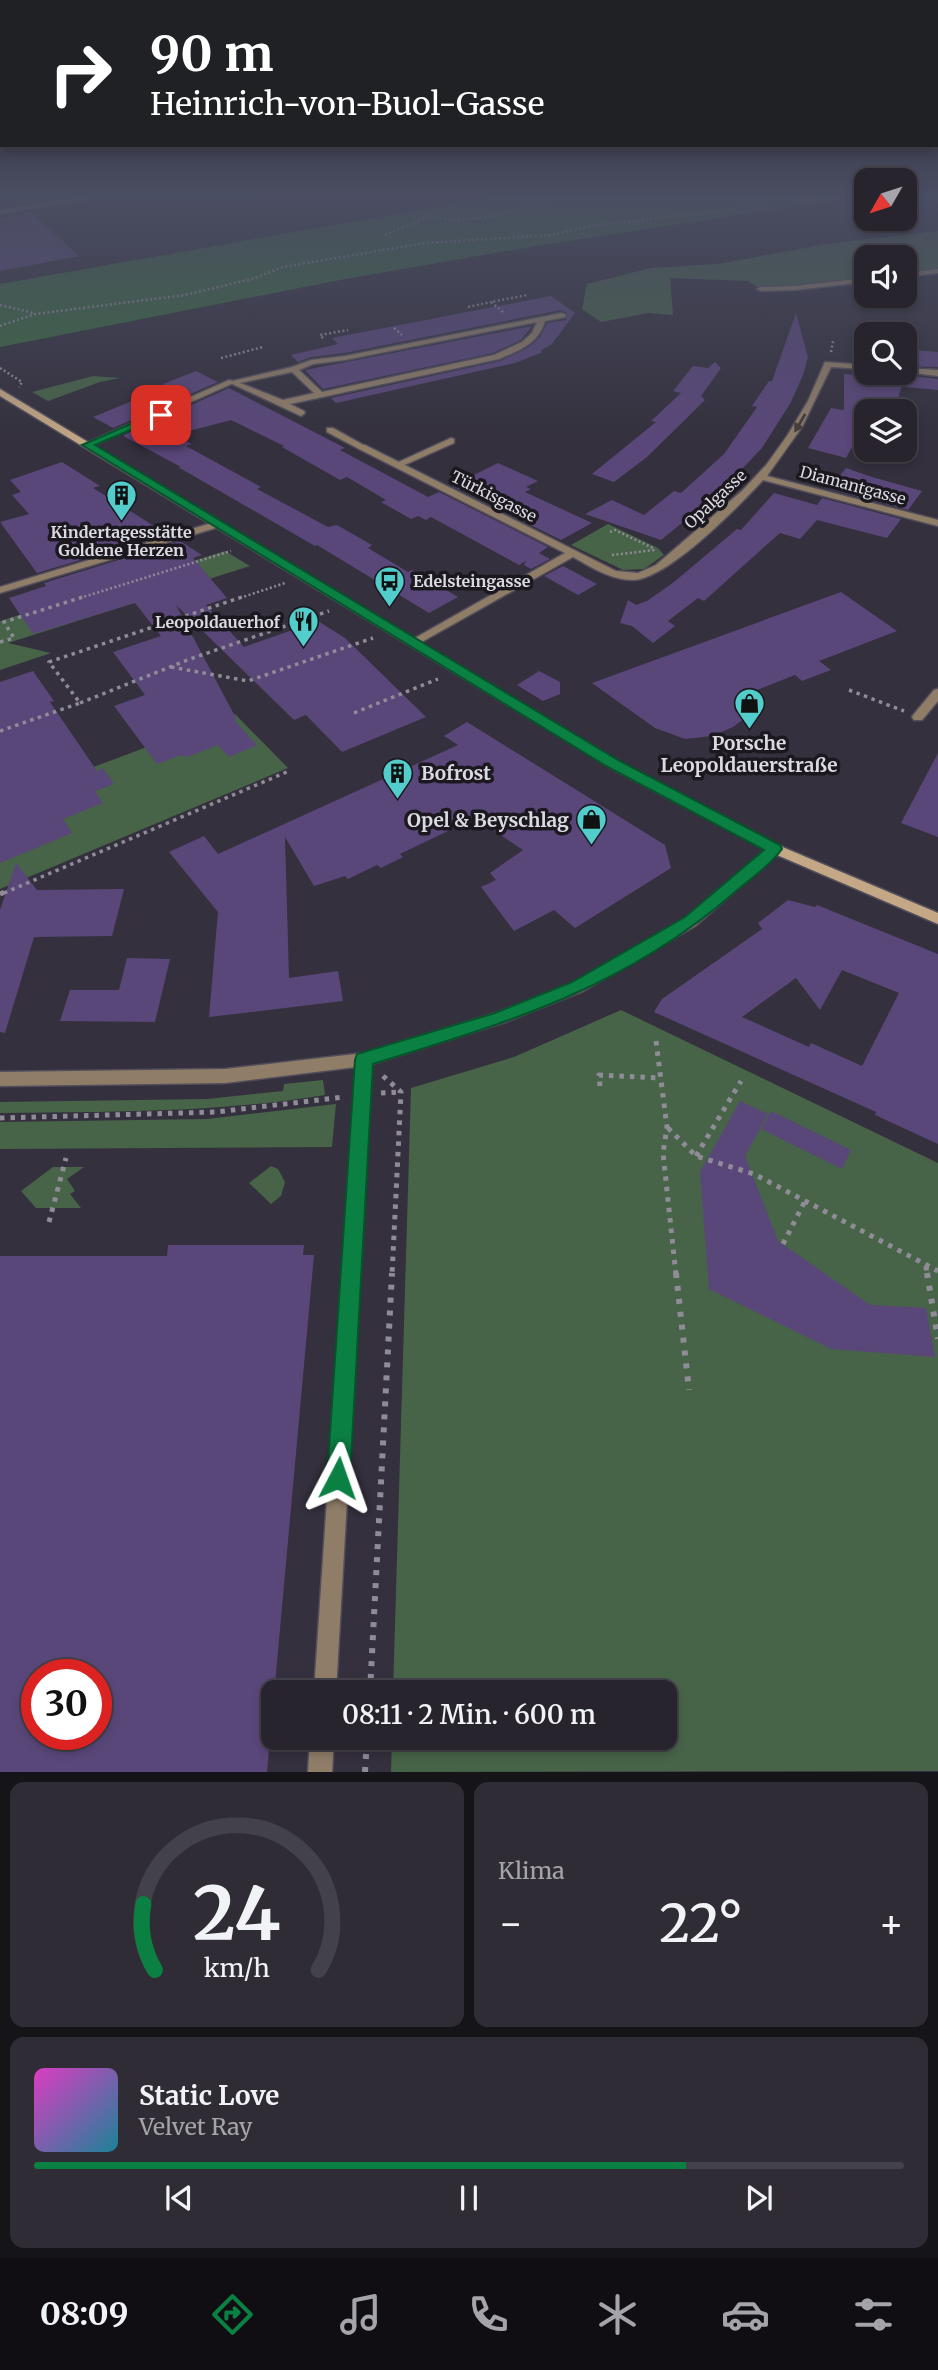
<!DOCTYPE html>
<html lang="de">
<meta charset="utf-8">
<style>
:root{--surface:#27242e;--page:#2f2c36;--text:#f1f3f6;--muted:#a4a4aa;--line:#43414a;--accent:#0b8043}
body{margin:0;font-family:Merriweather,serif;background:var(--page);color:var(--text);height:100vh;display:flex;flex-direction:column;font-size:26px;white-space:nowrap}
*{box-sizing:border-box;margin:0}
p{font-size:23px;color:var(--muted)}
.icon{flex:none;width:38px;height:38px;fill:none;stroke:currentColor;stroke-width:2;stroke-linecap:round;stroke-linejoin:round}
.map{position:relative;height:1772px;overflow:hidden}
.panel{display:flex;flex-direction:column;gap:10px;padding:10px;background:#151419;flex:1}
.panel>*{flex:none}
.hud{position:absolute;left:0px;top:0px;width:938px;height:147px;box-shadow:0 4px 10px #0003,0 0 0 2px var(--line);background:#202124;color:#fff;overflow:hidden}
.needle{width:46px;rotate:231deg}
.fabs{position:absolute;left:854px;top:168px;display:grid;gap:14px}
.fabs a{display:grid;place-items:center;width:63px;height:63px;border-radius:14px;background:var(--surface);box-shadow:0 4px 10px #0003,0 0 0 2px var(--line);font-size:35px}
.speed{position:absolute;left:21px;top:1659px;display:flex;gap:14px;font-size:35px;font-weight:700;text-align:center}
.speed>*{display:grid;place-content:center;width:91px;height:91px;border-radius:50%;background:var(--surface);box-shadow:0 4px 10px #0003,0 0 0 2px var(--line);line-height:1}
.speed .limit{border:10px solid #d22;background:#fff;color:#111}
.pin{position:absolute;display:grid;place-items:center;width:60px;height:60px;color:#fff;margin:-30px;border-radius:14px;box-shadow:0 4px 10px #0006}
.me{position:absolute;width:77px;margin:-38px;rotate:4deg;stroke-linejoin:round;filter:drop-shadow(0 0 5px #0008)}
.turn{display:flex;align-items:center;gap:24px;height:147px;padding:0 35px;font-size:32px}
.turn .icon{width:91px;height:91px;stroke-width:2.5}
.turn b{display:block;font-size:49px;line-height:60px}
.big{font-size:52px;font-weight:600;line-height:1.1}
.panel .card{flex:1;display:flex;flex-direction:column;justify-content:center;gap:10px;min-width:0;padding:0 24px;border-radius:14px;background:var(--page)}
.panel .dial{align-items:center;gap:0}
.dial svg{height:182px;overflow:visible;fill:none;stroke:var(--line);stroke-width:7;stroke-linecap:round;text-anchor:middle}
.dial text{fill:var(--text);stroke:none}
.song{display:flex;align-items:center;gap:21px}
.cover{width:84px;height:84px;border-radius:10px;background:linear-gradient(135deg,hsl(310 70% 55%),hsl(190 70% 35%))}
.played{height:7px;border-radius:4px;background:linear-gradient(90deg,var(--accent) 75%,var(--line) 75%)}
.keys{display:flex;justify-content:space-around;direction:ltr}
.heat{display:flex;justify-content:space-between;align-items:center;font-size:38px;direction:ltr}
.panel .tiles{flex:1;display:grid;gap:10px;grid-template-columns:1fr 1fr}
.card:last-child{grid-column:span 2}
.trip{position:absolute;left:261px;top:1680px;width:416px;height:70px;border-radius:14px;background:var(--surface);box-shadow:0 4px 10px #0003,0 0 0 2px var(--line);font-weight:600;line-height:70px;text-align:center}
.tab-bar{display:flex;height:112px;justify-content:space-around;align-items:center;background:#100e12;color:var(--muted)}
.tab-bar .icon{width:49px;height:49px}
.tab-bar .active{color:var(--accent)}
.tab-bar b{font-size:32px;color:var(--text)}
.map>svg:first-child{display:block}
.green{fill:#476348}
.forest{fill:#3b693f}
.building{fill:#5a477a;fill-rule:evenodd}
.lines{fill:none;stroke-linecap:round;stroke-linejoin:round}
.service-casing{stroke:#524e5b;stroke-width:3}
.minor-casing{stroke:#524e5b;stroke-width:3}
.secondary-casing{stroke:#524e5b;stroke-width:3}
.path-far3{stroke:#8f8c97;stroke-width:2.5;stroke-dasharray:2 2.5;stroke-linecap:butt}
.path-far2{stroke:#8f8c97;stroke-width:3.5;stroke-dasharray:3.5 4.5;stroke-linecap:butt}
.path-far1{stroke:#8f8c97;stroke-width:5;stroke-dasharray:4.5 6;stroke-linecap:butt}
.path{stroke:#8f8c97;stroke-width:6;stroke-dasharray:5 8;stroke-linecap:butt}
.service{fill:#8f7d68;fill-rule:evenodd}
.minor{fill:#8f7d68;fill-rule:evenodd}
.secondary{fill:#c4a785;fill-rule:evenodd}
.oneway{fill:#443c39}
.route{fill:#0b8043;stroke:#07532c;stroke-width:2}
.labels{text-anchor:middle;stroke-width:7;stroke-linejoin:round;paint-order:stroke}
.far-street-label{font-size:16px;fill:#dbd9e1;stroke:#1b191f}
.far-poi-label{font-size:16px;font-weight:bold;fill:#dbd9e1;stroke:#1b191f}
.poi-label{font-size:19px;font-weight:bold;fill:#dbd9e1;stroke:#1b191f}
</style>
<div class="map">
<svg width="938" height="1772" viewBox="0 0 938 1772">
<rect width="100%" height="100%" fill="#34303d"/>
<g class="green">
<path d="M938,231V271L905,275V257H866V280L795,288L761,289L748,281L670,278L673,315L648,313L601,322L582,309L587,284L651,268L718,264L826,244Z"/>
<path d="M93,376L120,378L100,382L48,401L32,392Z"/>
<path d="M608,524L658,548L664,555L644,569L623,570L571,545Z"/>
<path d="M225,551L250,566L8,643L51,653L0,670V621Z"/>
<path d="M235,714L288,768L0,889V802Z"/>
<path d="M621,1010L938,1163V1771L391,1772L392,1738H665V1692H393L411,1088L514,1057Z"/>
<path d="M323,1080L325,1095C217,1113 109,1112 0,1113V1102L207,1099L283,1091L284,1084Z"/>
<path d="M336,1104L332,1147L0,1149V1122L207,1119Z"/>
<path d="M271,1166L278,1169L285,1182L281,1196L271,1204L249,1183Z"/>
<path d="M53,1167H84L67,1179L75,1191L70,1194L81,1208H36L21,1191Z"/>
</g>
<path class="forest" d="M493,197H856L529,247L345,279L0,347V284Z"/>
<g class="building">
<path d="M31,212L79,256L0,271V219Z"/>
<path d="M551,296L575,313L552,344L540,351L543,352L515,363L336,403L331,398L500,361L529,347L540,337L547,323L566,320L567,313L561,310L345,353L311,357L298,362L291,355L338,344L332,338Z"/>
<path d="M796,313L808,357L803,375L791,402L762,448L719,493L661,540L585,514L612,500L644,515L674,491L681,493L724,454L757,407L752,406L769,381H772Z"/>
<path d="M532,326L521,340L493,353L323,389L305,370Z"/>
<path d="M905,349L938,352V367L905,366Z"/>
<path d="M715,362L721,368L701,396L705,400L647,457L614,482L592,474L656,422L651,421L681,393L673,391L693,366L708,368Z"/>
<path d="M196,371L218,382L113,428L93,417L164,388L166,386L163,384Z"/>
<path d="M844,374L904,379L894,411H866V422L846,458L808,448L831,408L844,410Z"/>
<path d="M905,375L938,379V390L905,387Z"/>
<path d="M229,388L345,448L340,450L428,497L439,492L548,547L539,553L550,559L531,569L524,565L526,561L519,565L431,517L426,520L418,516L411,519L381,502L386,500L347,477L340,480L282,447L284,446L231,420L174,435L192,444L186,446L261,487L257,489L328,527L337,525L372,545L368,548L408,572L412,570L458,597L429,613L317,545L315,546L178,467H181L125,437L124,435Z"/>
<path d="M62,462L100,486L93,488L167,534L37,573L0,522L29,514L12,495L21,492L10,480Z"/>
<path d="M498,463L538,481L526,487L531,489L525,492L592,523L561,540L452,486Z"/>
<path d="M846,468L872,477L922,491L908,510L829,489Z"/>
<path d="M774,493L817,505L822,498L901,519L887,538L817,520L800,539L780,533L704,601L698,598L668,621L675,626L653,643L632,626L620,623L628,600L636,605L647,601L674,582L737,529L741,530Z"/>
<path d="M180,541L202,555L193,558L227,598L206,605L244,647L318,621L345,638L426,717L342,752L306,715L294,720L176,605L237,720L235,721L257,745L229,757L218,745L187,757L181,755L157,764L114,706L145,695L113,652L161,636L135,603L33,634L9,598L46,586L44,583Z"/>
<path d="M563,566L597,584L578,595L544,576Z"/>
<path d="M841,592L897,631L819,661L831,670L802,681L795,675L747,694L761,706L733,727L712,736L685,739L655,728L592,683Z"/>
<path d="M33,671L54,701L50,702L97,771L103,768L114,784L95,791L103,803L63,819L72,833L0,863V682Z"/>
<path d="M539,671L560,682V694L543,701L517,685Z"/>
<path d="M467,722L665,845L671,868L575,928L554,910L514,931L481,887L496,880L490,873L523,850L475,818L400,854L403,857L381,868L377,865L348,879L345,876L314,886L285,837L289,978L338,971L343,1001L209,1017L218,912L169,852L204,836L218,854L458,745L444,736Z"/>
<path d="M938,753V837L901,823Z"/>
<path d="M16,863L37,890L124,889L112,936L34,937L5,1033L0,1032V910Z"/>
<path d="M788,900L815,907L817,905L938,954V1144L875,1115L876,1112L654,1012L662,999L762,929L758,923ZM842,970L899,993L862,1066L811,1043L809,1047L742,1017L796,978L820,1010Z"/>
<path d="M127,958L170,959L155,1022L60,1021L70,990H119Z"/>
<path d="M740,1101L768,1114L745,1156L778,1241L870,1305L926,1308L935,1357L831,1349L709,1289L700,1172Z"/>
<path d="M771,1111L851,1150L842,1169L761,1129Z"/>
<path d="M168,1245H304L303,1255H314L267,1772H0V1256H167ZM37,1675H96V1734H37Z"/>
</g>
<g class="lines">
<defs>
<g id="service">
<path d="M938,269V273L905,277V273Z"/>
<path d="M866,278V282L795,290L761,291L757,289L761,287L795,286Z"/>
<path d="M562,313L566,315L565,317L545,321C538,344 520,350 499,359L290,404L304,411L305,413L301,416L228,382L292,367L311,360L345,356ZM537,322L532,333L522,342L494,355L322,392L299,370L313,364L345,360ZM292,372L314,393L283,400L240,383Z"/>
<path d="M327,428H333L367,447L359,449L327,432Z"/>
<path d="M451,438L454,439V443L400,467L392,465Z"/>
<path d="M218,521L223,524L222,526L0,593V587Z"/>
</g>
<g id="minor">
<path d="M84,197H97L0,214V210Z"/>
<path d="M825,362L866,365V369L831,367L802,427L767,476L938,520V526L763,480C738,507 668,579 633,580C611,580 591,567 573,557L418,644H410L408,642L565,553L359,449V445H365L616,571L638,573L656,565L743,490L767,464L787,436L808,401Z"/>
<path d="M905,368L938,370V376L905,372Z"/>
<path d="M229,380L236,382L90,447L82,445Z"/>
<path d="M938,689V701L922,720H914L912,717L914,714L934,690Z"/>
<path d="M775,844L782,849L780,852L695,926L583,991L505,1022L372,1064L336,1692H314L356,1067L225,1083L0,1086V1072L225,1069L364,1053L496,1013L573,983L685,918L770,846Z"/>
<path d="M310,1738H334L332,1772H308Z"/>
</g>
<path id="secondary" d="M0,389L624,765L780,846L938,913V924L770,852L616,771L0,396Z"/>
</defs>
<use href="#service" class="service-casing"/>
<use href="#minor" class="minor-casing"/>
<use href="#secondary" class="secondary-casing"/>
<g class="path-far3">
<path d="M385,235L427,217L456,220L488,217L571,197"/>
<path d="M0,305L34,313"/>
<path d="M468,307L491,302"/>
<path d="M503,312L491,302L527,295"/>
<path d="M0,326L35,314L185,295L252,279L283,267L425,243L552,235L592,226L733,209L766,201L816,197"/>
<path d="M394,328L402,335"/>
<path d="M323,338L320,335L348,330"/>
<path d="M831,352L833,341"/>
<path d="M221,358L263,347"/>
<path d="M0,368L22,382L19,387"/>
<path d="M610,532L615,530L655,549"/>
<path d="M612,555L655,550"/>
<path d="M80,598L231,551"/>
<path d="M240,598L285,583"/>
</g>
<g class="path-far2">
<path d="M0,642L14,638L4,622L86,596"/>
<path d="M171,667L248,681L373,638"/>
<path d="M849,690L904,711"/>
<path d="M80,703L190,659L329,611"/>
<path d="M354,713L438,679"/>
<path d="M0,731L80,703L49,662L245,596"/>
<path d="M4,893L289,771"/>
</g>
<g class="path-far1">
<path d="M0,894L8,891"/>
<path d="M656,1041L667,1127L663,1153L676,1275"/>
<path d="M383,1076L401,1092L392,1275"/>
<path d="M600,1086L599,1075L661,1078"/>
<path d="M381,1093L400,1092"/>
<path d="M0,1118L216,1112L344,1097"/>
<path d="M668,1128L696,1156L754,1174L938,1271"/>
<path d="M696,1156L741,1081"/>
<path d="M49,1222L66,1158"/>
<path d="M783,1244L805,1201"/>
<path d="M926,1266L927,1275"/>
</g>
<g class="path">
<path d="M676,1273L689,1390"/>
<path d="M927,1273L938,1339"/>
<path d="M370,1692L392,1273"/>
<path d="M365,1772L367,1738"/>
</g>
<use href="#service" class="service"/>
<use href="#minor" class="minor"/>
<use href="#secondary" class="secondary"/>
</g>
<defs><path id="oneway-solid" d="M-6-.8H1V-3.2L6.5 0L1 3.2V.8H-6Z" transform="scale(1.75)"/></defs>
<use class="oneway" href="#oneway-solid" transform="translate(800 423) rotate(120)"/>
<linearGradient id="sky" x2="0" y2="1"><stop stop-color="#1d1a22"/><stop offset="0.44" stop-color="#4a4e62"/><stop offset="1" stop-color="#4a4e62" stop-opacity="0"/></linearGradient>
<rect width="938" height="445" fill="url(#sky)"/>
<path class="route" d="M158,412L166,415L95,445L616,759L780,845L782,849C771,865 750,879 735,892C625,988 510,1022 373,1064L350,1478L347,1486L338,1490L330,1486L327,1478L355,1060L357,1054L495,1013L572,982L685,917L764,850L606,766L82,445Z"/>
<defs>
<symbol id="building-pin" viewBox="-11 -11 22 30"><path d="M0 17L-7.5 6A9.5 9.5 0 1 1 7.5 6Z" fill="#52cdcc" stroke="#1b191f"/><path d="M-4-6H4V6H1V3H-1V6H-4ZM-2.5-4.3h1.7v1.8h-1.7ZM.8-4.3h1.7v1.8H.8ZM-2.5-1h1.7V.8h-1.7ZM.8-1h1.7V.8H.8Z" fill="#111"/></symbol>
<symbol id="bus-pin" viewBox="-11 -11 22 30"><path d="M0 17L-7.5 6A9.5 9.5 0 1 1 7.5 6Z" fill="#52cdcc" stroke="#1b191f"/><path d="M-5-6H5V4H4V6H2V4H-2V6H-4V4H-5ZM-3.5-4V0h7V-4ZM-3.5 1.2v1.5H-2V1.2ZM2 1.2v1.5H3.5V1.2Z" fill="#111"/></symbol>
<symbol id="restaurant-pin" viewBox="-11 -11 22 30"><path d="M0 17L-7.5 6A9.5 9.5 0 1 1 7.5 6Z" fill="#52cdcc" stroke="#1b191f"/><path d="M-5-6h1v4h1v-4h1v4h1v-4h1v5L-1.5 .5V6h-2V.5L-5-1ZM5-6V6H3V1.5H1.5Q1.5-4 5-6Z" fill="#111"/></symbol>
<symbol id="shop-pin" viewBox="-11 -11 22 30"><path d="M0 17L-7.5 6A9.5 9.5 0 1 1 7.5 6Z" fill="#52cdcc" stroke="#1b191f"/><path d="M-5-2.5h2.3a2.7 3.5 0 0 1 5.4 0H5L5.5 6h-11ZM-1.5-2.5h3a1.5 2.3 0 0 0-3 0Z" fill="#111"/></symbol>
</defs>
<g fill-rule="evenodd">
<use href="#building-pin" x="104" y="478" width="35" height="47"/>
<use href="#bus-pin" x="372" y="564" width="35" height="47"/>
<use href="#restaurant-pin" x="286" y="604" width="35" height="47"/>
<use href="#shop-pin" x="732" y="686" width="35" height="47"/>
<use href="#building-pin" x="380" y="756" width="35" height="47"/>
<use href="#shop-pin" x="574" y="802" width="35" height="47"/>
</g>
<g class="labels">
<g class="far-street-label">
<text transform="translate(853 485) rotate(15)" y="6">Diamantgasse</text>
<text transform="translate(494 496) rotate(27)" y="6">Türkisgasse</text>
<text transform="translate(715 499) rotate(-43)" y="6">Opalgasse</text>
</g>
<g class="far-poi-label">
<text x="121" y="538">Kindertagesstätte<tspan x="121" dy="18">Goldene Herzen</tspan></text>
<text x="413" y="587" text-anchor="start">Edelsteingasse</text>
<text x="280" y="628" text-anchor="end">Leopoldauerhof</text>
</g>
<g class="poi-label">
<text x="749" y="750">Porsche<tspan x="749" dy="22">Leopoldauerstraße</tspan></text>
<text x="421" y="780" text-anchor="start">Bofrost</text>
<text x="569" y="827" text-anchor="end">Opel &amp; Beyschlag</text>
</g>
</g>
</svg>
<div class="fabs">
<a><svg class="needle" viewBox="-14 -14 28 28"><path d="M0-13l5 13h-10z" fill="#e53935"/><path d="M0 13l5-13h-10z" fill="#a4a4aa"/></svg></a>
<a><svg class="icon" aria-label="sound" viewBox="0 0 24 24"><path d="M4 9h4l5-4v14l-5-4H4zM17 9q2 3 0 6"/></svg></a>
<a><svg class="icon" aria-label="search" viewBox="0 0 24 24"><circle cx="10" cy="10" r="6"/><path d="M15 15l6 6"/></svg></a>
<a><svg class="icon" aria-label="layers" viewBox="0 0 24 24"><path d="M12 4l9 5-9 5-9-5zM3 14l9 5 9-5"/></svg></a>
</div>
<div class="speed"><div class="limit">30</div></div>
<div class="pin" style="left:161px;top:415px;background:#d93025"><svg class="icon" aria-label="arrive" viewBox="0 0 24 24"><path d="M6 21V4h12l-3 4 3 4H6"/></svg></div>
<svg class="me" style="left:338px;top:1478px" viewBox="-20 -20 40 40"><path d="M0-17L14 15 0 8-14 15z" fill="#0b8043" stroke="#fff" stroke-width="4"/></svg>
<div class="trip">08:11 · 2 Min. · 600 m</div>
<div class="hud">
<div class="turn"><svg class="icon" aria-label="right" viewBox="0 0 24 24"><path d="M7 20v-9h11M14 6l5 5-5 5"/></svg><div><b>90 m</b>Heinrich-von-Buol-Gasse</div></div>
</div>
</div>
<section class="panel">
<div class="tiles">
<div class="card dial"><svg viewBox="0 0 100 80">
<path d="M14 69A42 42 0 1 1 86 69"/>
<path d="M14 69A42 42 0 0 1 9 40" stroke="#0b8043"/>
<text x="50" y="56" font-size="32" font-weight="700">24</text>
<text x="50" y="72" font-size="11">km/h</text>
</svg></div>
<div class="card"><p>Klima</p>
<div class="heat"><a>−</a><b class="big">22°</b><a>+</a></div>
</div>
<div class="card">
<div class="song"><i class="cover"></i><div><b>Static Love</b><p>Velvet Ray</p></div></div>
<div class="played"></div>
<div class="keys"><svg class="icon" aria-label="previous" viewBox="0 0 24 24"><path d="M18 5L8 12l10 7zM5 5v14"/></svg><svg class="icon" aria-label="pause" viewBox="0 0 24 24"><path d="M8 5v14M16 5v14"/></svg><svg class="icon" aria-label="next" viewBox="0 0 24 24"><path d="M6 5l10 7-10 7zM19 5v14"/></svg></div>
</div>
</div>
</section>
<nav class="tab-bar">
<b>08:09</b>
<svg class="icon active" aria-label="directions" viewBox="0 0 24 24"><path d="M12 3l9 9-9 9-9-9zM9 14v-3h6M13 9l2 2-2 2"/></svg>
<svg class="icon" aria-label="music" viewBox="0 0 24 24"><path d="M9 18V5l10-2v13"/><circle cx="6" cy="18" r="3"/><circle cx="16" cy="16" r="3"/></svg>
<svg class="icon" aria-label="phone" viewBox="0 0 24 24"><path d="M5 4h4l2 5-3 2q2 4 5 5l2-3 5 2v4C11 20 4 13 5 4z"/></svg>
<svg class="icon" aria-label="climate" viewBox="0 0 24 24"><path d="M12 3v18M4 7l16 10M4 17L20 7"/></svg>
<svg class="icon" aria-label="car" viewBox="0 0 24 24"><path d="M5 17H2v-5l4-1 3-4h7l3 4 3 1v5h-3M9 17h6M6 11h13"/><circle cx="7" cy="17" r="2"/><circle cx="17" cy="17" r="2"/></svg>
<svg class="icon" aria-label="filters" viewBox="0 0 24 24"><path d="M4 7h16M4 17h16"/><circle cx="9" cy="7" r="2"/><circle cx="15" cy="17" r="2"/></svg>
</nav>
